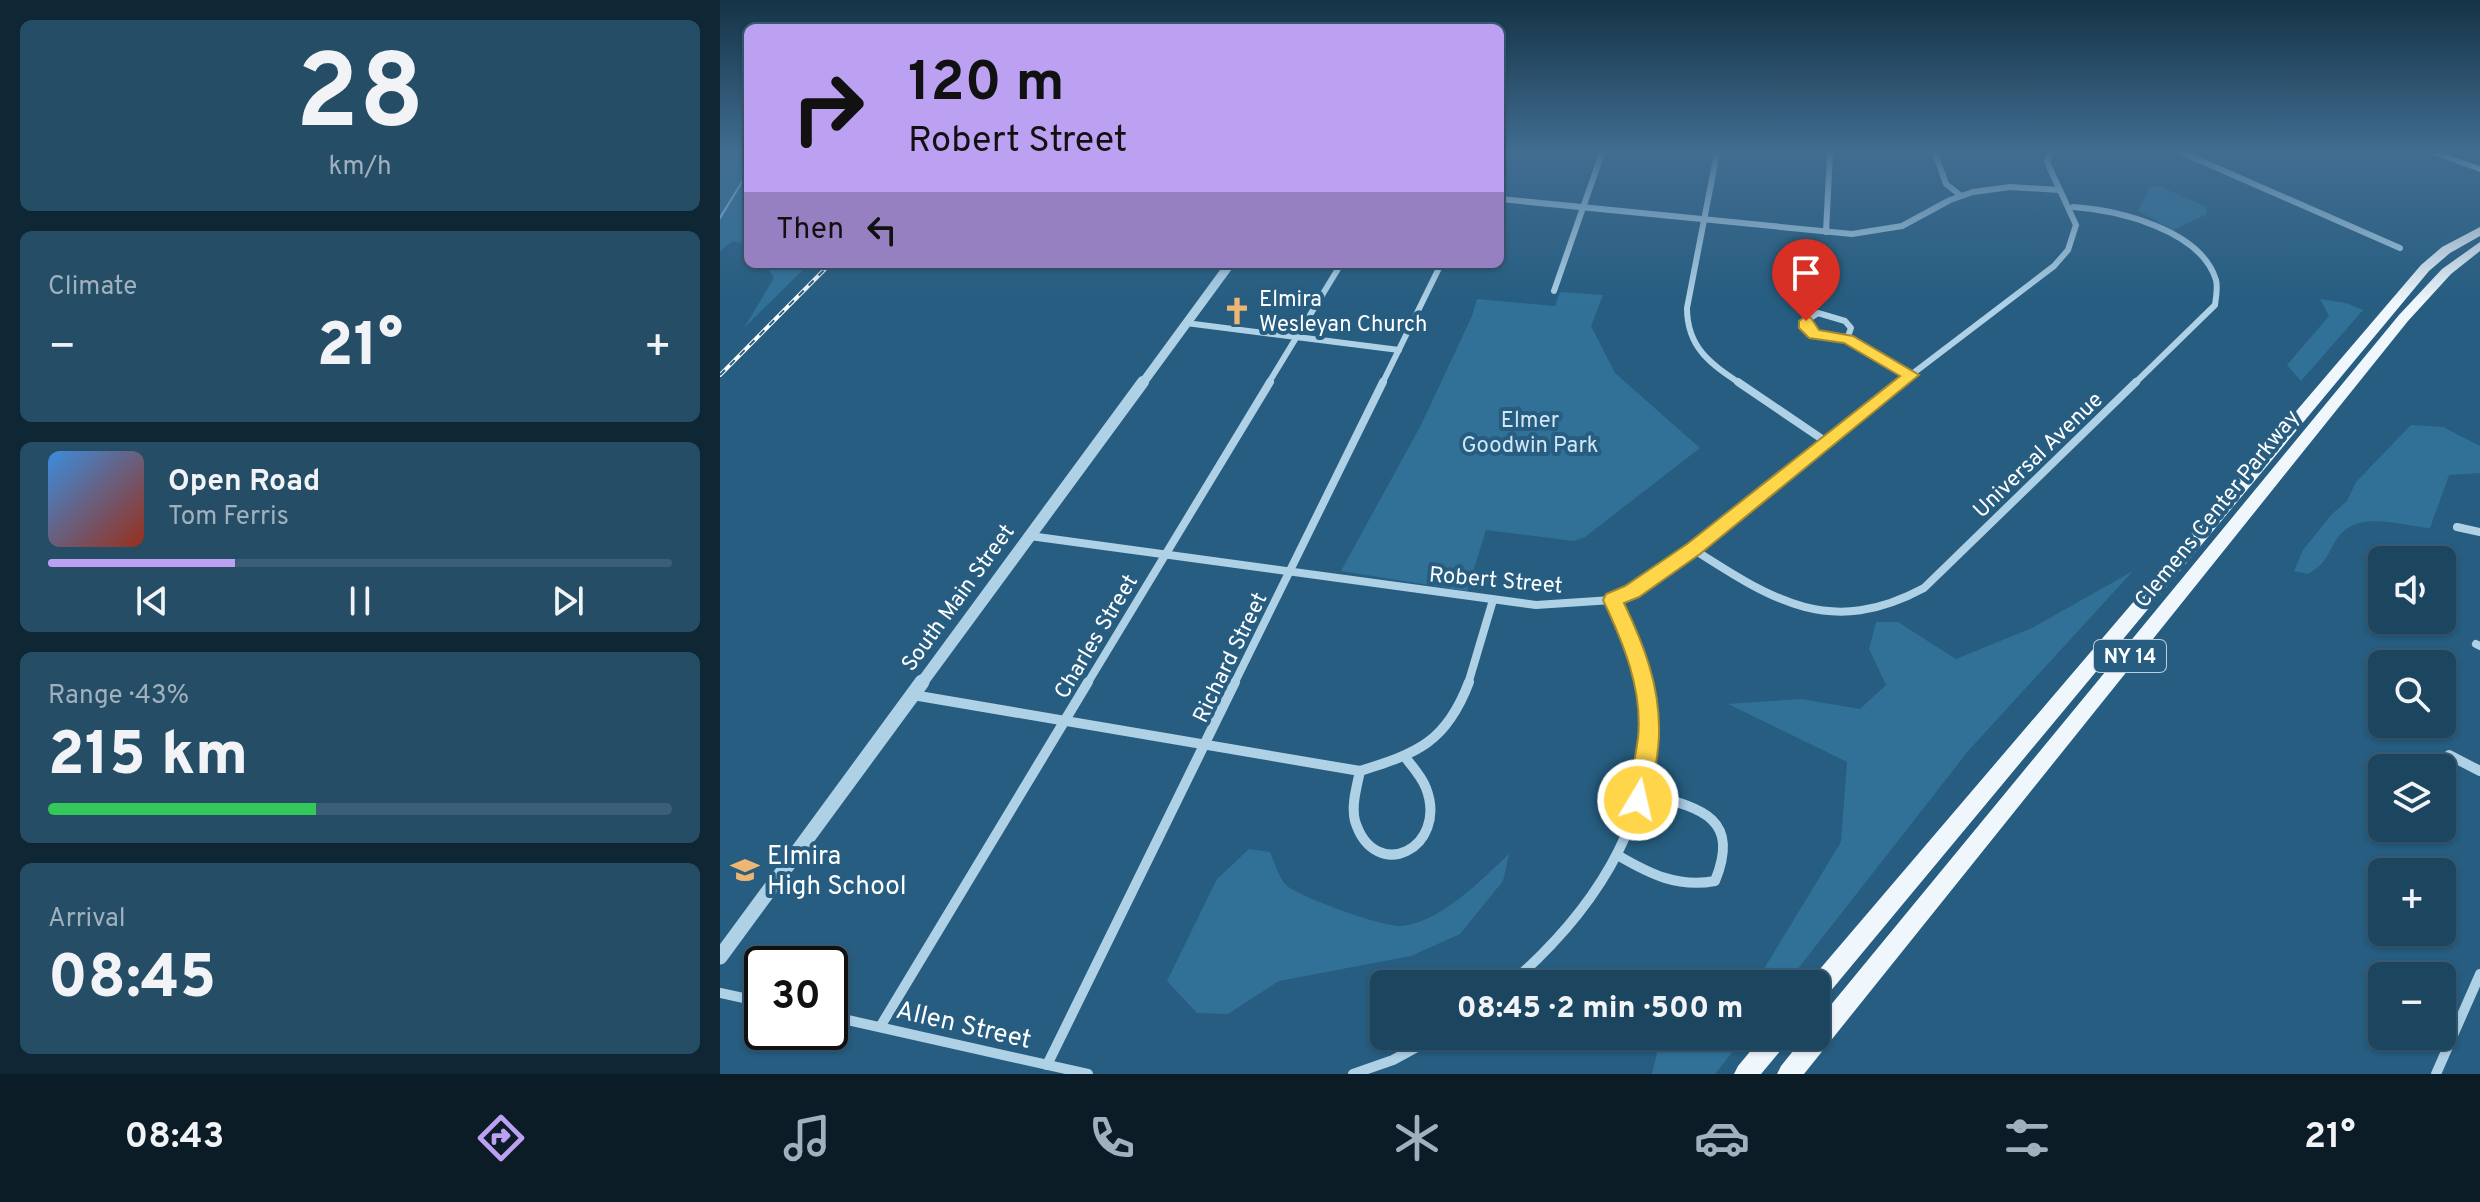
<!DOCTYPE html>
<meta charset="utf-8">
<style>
:root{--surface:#1c4660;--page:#254d66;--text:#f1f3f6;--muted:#a0b1bd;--line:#3a5e75;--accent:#bca0f2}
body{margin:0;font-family:Overpass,sans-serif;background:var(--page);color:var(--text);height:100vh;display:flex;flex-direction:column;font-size:30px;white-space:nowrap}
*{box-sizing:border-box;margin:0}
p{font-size:26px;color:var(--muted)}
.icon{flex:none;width:44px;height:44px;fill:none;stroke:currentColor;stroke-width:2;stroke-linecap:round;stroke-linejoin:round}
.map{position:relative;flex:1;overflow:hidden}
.panel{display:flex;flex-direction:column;gap:20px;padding:20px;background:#0f2635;width:720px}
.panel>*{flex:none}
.hud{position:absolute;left:24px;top:24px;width:760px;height:244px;border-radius:12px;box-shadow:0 2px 6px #0004,0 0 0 2px var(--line);background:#bca0f2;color:#111;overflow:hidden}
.buttons{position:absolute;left:1648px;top:546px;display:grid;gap:16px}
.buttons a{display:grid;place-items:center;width:88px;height:88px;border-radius:12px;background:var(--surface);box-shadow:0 2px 6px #0004,0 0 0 2px var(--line);font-size:40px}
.speed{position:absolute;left:24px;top:946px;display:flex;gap:16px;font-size:40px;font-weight:700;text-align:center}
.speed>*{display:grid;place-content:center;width:104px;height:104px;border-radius:50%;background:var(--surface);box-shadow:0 2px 6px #0004,0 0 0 2px var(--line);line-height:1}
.speed .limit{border:4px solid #111;border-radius:12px;background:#fff;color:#111}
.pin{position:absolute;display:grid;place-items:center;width:68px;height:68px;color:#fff;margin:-82px -34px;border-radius:50% 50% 50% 0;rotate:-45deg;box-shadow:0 0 8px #0007}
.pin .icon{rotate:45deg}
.me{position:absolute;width:88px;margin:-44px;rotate:9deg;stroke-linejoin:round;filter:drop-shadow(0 0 6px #0008)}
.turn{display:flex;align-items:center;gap:28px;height:168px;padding:0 32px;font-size:36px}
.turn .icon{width:104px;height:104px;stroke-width:2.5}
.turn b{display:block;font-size:56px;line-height:68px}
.then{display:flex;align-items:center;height:76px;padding:0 32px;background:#0003;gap:16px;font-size:30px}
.big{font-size:60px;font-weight:800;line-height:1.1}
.panel .card{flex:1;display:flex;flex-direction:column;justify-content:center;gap:12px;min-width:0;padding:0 28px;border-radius:12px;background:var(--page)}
.panel .dial{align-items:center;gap:0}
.dial b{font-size:104px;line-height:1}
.song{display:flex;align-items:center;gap:24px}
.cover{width:96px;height:96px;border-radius:12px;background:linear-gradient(135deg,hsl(210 70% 55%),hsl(10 70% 35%))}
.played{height:8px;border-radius:4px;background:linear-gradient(90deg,var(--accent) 30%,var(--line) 30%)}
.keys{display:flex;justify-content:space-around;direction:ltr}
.heat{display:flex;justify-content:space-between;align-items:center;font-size:44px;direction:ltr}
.charge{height:12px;border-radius:6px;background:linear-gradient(90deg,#34c759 43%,var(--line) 0)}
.trip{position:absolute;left:650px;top:970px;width:460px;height:80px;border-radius:12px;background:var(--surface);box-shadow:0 2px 6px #0004,0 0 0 2px var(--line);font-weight:800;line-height:80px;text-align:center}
.dock{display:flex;height:128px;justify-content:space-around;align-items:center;background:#0b1c26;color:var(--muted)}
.dock .icon{width:56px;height:56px}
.dock .current{color:var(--accent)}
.dock b{font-size:36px;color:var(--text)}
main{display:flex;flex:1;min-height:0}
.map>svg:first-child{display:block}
.green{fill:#317198}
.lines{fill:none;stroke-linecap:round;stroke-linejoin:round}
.stream{stroke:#a2cee6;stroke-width:2}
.minor-far2{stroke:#aed1e6;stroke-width:6}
.minor-far1{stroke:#aed1e6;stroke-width:8}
.minor{stroke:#aed1e6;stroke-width:10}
.tertiary-far2{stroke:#aed1e6;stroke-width:9}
.tertiary-far1{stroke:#aed1e6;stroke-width:12}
.tertiary{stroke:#aed1e6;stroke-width:15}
.secondary{fill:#d7eaf6;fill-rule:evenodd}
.primary{fill:#eff7fd;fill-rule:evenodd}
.rail-casing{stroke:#fff;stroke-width:4}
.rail{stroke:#265d80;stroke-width:2;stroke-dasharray:7;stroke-linecap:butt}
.route{fill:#ffd54a;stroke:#a68a30;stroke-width:2}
.labels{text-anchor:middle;stroke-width:8;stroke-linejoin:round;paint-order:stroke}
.shield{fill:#265d80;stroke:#beced9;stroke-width:2}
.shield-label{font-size:20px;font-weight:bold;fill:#fff}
.poi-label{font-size:22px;fill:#fff;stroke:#265d80;text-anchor:start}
.park-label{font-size:22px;fill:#d1e7f5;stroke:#265d80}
.street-label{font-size:22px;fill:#fff;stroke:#265d80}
.near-poi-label{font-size:26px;fill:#fff;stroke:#265d80;text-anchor:start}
.near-street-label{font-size:26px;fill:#fff;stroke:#265d80}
</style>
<main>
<section class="panel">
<div class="card dial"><b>28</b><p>km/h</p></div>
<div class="card"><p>Climate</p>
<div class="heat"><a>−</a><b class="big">21°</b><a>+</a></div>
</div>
<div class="card">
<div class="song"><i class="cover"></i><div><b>Open Road</b><p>Tom Ferris</p></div></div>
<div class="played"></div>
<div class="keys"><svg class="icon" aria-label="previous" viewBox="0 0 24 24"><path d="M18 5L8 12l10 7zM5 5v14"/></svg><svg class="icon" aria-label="pause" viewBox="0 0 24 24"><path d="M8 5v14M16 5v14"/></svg><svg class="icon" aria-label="next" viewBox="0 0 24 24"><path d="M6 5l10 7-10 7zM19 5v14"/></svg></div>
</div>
<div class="card"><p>Range · 43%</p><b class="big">215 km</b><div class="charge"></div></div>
<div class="card"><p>Arrival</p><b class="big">08:45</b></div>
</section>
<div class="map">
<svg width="1760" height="1074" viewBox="0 0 1760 1074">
<rect width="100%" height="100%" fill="#265d80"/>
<g class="green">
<path d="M0,153H28V245L13,241L0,251Z"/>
<path d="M1439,186L1486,207L1487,214L1453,230L1418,211L1430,187Z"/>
<path d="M45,264H89L24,328L54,278Z"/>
<path d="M840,292L883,295L871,326L895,373L980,448L865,537L854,541L766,530L747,591L621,571L701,425L752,316L757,299L835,306Z"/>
<path d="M1600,299L1626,303L1643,310L1581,381L1567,365L1609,316Z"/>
<path d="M1691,425L1723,427L1760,446V473L1729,475L1710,528C1686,526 1643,512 1624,531C1607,546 1613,560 1588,574L1574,571L1583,550L1612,514L1627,501L1636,482Z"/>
<path d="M1413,571L1249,750L1066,984H1006L1042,972L1121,842L1127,762L1008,704L1081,699L1140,709L1166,685L1149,649L1156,622H1178L1236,659L1312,628Z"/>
<path d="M529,849L550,852C554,861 559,878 566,885C579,897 665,928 682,926C721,922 761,880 789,854L783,881L740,934L691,956L559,981L508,1014L477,1013L447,981L497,879Z"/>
<path d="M941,1036H1025L995,1074H932Z"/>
</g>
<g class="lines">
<path class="stream" d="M0,218L28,172"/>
<g class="minor-far2">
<path d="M997,153L967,308C967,348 991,364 1021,384"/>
<path d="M1215,153L1226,184L1240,195"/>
<path d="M1463,153L1680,248"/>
<path d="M780,199L1132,234L1182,226L1230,200L1253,192L1290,187L1340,190"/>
<path d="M1353,207C1398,210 1481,230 1496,280C1498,288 1496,297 1495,305L1414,384"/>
<path d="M1106,232L1110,153"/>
<path d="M834,291L882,153"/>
<path d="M1098,313L1125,321L1131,328L1127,339L1094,334L1087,328L1086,321Z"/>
<path d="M466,323L679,350"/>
<path d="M1127,339L1191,375"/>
<path d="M548,384L621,264"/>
<path d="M662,384L721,264"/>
<path d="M1179,384L1334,266L1348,250L1356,225L1327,162L1331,153"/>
</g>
<g class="minor-far1">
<path d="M1018,382L1105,441"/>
<path d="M1737,527L1760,532"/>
<path d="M310,536L816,605L892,600L912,591L973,549L1182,382"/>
<path d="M973,549C1054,601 1111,638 1204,588L1416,382"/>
<path d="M892,600L907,629L923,684"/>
<path d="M1756,644L1760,646"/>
<path d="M367,684L550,382"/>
<path d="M514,684L663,382"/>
<path d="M748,684L773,600"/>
</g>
<g class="minor">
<path d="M193,695L640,771C697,753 726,743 749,682"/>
<path d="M1729,755L1760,771"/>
<path d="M640,771C637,786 631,805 635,821C655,885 729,848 706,788C702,777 692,766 685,757"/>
<path d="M899,856C930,874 958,888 995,881C1023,813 974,807 920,792"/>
<path d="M790,984C878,908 948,804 922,682"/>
<path d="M0,993L42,1002"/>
<path d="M110,1016L368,1074"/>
<path d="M160,1027L368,682"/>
<path d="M327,1065L515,682"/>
<path d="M633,1074L673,1060L717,1036"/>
<path d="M1716,1074L1760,974"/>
</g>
<path class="tertiary-far2" d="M422,384L510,264"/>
<path class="tertiary-far1" d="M201,684L423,382"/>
<path class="tertiary" d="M0,957L202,682"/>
<path class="secondary" d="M1709,153H1722L1760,166V172Z"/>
<g class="primary">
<path d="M1760,227V236L1730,253L1709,271L1104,999L1096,1002V984L1088,983L1701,265L1722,247Z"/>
<path d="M1760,242V251L1731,274L1688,321L1084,1074H1057L1061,1066L1085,1036H1096V1023L1679,315L1722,269Z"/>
<path d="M1043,1036H1069L1066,1044L1041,1074H1014L1018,1066Z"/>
</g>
<defs>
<path id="rail" d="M0,375L110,264"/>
</defs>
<use href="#rail" class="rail-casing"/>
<use href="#rail" class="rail"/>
</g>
<linearGradient id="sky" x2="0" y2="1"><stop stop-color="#153346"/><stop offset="0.5" stop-color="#416d91"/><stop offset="1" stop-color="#416d91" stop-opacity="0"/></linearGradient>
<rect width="1760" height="303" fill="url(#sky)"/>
<path class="route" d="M1086,316L1091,318L1099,330L1133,336L1199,375L980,554L919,597L904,603C924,645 940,686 939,733C939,755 933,778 930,800L926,808L918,811L910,808L907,800C911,780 915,759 918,738C923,690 903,642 883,600L886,594L905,586L967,544L1180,376L1124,343L1089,338L1079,328V321Z"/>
<defs>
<symbol id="church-bare" viewBox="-9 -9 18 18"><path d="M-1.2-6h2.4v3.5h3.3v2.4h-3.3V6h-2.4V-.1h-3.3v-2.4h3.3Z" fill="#efb673" stroke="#265d80" stroke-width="2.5" paint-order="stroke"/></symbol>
<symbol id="school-bare" viewBox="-9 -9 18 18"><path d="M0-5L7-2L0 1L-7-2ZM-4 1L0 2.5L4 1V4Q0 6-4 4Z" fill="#efb673" stroke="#265d80" stroke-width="2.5" paint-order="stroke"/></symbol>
</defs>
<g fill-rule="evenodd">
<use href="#church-bare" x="497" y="291" width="40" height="40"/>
<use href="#school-bare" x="5" y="850" width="40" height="40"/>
</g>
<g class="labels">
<rect class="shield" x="1374" y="640" width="72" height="32" rx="6"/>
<g class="shield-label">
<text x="1410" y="663">NY 14</text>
</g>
<g class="poi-label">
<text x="539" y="306">Elmira<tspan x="539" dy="25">Wesleyan Church</tspan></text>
</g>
<g class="park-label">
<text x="810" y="427">Elmer<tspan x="810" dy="25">Goodwin Park</tspan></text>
</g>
<g class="street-label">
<text transform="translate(1317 454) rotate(-44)" y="8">Universal Avenue</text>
<text transform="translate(1496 508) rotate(-51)" y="8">Clemens Center Parkway</text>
<text transform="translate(776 579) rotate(5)" y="8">Robert Street</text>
<text transform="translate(237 597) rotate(-54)" y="8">South Main Street</text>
<text transform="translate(375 636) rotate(-59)" y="8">Charles Street</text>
<text transform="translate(509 657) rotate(-64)" y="8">Richard Street</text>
</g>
<g class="near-poi-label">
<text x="47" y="864">Elmira<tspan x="47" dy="30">High School</tspan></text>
</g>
<g class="near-street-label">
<text transform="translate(244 1024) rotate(13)" y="9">Allen Street</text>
</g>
</g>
</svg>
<div class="buttons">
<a><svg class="icon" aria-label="sound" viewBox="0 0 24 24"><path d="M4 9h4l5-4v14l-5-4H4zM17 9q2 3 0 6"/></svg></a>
<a><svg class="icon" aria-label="search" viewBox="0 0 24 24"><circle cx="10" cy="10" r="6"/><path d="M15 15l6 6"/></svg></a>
<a><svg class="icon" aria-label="layers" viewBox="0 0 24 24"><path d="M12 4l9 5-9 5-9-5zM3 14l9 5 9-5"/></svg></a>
<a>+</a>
<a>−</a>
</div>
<div class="speed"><div class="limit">30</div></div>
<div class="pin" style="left:1086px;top:321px;background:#d93025"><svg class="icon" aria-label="arrive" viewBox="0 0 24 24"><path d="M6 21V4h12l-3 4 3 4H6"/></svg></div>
<svg class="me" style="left:918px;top:800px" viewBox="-20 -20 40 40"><circle r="17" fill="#ffd54a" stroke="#fff" stroke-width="3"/><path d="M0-11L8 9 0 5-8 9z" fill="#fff"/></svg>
<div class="trip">08:45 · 2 min · 500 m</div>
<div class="hud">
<div class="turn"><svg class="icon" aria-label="right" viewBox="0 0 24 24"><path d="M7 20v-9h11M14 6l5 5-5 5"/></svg><div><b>120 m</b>Robert Street</div></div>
<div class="then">Then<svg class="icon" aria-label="left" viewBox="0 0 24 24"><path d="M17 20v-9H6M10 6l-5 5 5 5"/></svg></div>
</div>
</div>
</main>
<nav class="dock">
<b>08:43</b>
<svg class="icon current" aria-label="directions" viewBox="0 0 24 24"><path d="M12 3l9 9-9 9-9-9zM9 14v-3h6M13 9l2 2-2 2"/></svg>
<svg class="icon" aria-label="music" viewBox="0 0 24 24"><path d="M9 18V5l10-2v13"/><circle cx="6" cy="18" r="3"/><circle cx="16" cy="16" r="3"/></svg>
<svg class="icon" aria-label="phone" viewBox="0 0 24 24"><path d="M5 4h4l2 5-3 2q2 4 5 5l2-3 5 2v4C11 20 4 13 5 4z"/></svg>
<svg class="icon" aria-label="climate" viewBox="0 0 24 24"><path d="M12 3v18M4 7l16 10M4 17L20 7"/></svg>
<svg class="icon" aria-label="car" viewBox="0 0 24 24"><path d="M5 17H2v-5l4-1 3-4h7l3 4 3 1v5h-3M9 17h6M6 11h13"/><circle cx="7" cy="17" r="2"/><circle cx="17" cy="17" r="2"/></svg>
<svg class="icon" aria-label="filters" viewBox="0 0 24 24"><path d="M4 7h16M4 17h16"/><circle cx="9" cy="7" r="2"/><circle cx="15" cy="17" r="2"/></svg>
<b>21°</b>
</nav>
